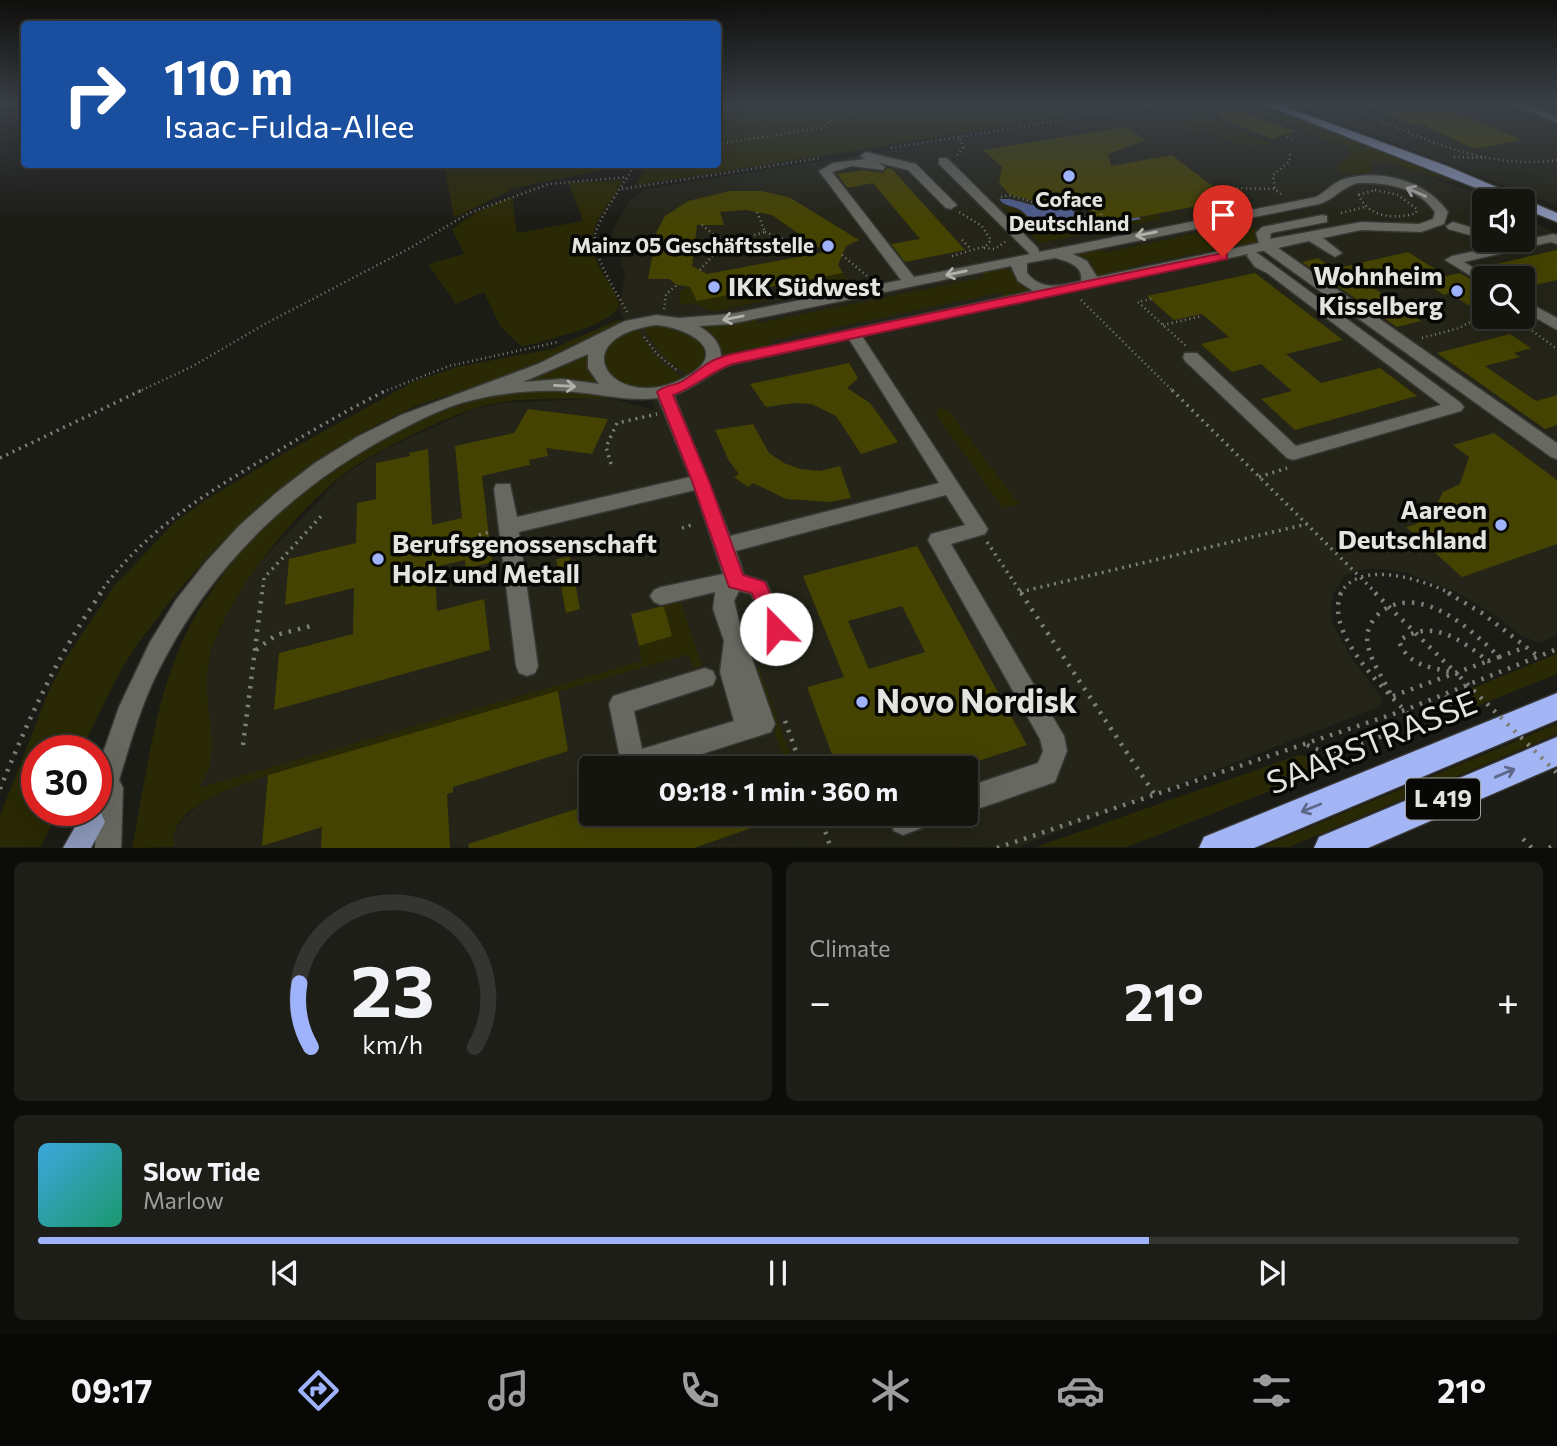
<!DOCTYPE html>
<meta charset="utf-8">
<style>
:root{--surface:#151510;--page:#1e1e19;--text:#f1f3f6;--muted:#9d9f9f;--line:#343430;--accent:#9fb3fd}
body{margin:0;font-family:Commissioner,sans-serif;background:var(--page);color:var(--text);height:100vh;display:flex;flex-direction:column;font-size:26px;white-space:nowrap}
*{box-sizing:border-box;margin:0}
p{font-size:23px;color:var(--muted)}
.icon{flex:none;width:38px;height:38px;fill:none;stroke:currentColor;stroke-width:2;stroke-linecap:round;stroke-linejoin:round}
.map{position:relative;height:848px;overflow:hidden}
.sheet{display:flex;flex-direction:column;gap:14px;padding:14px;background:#0c0c09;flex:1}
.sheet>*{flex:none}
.hud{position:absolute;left:21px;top:21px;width:700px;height:147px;border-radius:7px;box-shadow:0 7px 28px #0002,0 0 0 2px var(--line);background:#1a4fa0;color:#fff;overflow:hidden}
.fabs{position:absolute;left:1472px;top:189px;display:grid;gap:14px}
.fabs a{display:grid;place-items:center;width:63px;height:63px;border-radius:7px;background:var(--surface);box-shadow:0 7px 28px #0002,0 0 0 2px var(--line);font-size:35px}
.speed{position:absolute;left:21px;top:735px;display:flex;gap:14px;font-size:35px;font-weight:700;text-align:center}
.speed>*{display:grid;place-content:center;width:91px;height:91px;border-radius:50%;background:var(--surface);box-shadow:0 7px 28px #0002,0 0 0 2px var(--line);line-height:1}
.speed .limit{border:10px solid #d22;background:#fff;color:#111}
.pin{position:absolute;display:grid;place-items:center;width:60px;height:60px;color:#fff;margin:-72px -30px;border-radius:50% 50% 50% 0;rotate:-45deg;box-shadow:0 0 7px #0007}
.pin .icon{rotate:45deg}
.me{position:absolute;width:77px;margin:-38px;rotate:338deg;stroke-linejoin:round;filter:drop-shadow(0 0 5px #0008)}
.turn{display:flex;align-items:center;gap:24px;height:147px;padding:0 28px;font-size:32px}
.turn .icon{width:91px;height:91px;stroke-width:2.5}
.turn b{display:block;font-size:49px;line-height:60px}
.big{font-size:52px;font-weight:700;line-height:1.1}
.sheet .tile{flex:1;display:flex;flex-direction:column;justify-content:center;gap:10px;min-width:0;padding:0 24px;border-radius:10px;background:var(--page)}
.sheet .dial{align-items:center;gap:0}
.dial svg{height:182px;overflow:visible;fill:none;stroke:var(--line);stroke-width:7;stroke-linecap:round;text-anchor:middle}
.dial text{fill:var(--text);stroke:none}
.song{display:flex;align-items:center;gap:21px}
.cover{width:84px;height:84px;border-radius:10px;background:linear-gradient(135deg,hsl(200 70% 55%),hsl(160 70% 35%))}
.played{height:7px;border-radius:4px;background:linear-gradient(90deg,var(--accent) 75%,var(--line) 75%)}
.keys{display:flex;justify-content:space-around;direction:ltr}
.heat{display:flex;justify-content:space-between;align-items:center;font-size:38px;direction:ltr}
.sheet .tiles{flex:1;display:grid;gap:14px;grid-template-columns:1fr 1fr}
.tile:last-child{grid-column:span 2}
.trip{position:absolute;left:579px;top:756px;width:399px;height:70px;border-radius:7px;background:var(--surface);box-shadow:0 7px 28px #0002,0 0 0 2px var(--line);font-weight:700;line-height:70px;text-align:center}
.menu{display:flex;height:112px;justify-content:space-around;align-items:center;background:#080806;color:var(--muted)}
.menu .icon{width:49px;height:49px}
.menu .active{color:var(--accent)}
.menu b{font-size:32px;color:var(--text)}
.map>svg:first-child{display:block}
.built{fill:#242418;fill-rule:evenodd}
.green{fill:#2a2905}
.water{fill:#505d8d}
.building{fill:#454301;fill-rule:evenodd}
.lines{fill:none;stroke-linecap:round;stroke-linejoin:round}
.minor-casing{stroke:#373733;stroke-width:3}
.major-casing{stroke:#373733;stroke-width:3}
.highway-casing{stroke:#373733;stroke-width:3}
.path-far2{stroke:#7f7f7a;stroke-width:2.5;stroke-dasharray:1 3.5;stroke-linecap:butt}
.path-far1{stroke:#7f7f7a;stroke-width:3.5;stroke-dasharray:2 5;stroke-linecap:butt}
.path{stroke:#7f7f7a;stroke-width:4.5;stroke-dasharray:2.5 7;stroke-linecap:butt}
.minor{fill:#676860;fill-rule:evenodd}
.major{fill:#8b96b9;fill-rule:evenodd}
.highway{fill:#a3b5f5;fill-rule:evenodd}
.path-bridge{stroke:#7f7f7a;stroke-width:4.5;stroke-dasharray:2.5 7;stroke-linecap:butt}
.oneway{stroke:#b1b2ac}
.oneway2{stroke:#5d6789}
.route{fill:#e11d48;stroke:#92132f;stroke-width:2}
.poi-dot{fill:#9fb3fd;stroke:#070705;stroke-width:2.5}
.labels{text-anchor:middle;stroke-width:7;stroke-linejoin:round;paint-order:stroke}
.far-poi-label{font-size:21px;font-weight:bold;fill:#e3e3df;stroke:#070705}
.shield{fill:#070705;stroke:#a1a19e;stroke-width:2}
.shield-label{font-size:24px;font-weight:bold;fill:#e3e3df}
.poi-label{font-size:26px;font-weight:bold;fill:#e3e3df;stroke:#070705;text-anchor:end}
.near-poi-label{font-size:32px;font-weight:bold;fill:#e3e3df;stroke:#070705;text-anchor:start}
.near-street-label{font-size:32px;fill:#e3e3df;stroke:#070705}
</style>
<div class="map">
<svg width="1557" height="848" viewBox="0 0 1557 848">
<rect width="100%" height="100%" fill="#1c1c16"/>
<g class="built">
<path d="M1191,103H1234L1479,195L1491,201H1484V240H1522L1523,217L1557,234V635L1539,643L1520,635L1498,617L1458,593L1410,574L1386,569H1364L1346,575L1333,594L1330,608L1332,622L1351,657L1382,698L1381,706L1018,847L174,848L172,837L182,820L204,800L198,789L209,736L205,682L212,648L235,597L260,562L341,477L383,450L474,409L503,403L610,398L655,410L619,307L625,275L612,231L630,200L645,189ZM1484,278H1522V317H1484ZM592,768H966V814H592Z"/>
<path d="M1290,103H1502L1557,125V206Z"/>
</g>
<g class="green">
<path d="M718,103H1153L637,185L647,165L718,164Z"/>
<path d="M1234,103H1250L1316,125L1460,184L1382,161L1369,163L1373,172L1369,173H1346L1338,169L1339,163L1351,154L1349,149Z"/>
<path d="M1202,114L1275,144C1244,149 1235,144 1207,130L1193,134L1178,125Z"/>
<path d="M444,165V164L628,165L515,188L454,218Z"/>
<path d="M623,180C607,212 579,228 600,268C607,281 618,293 619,307C605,328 547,339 522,347L500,326L484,292L456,304L428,264L464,254L452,229L475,213L512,197L517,233L583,221L568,183Z"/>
<path d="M1002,206C1023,206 1034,226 1056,229C1090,235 1128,220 1157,214L1162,219L1039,243Z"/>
<path d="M1229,222L1260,230L1259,244L1241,249L1238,245L1129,267L1127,273L1102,279L1073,252L1101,246L1103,253L1213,230V223Z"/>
<path d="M1007,268L1032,294L1003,299V292L773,340L767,350L719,358L714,340L704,328L760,315L755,324L982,278L985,269Z"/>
<path d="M843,273L851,284L789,296L782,284Z"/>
<path d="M690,287L697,301L762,288L768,300L713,311L693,303L680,304V291Z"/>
<path d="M618,320L625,321C588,338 554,358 516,374C479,389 440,395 405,411C310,454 235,520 171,600C153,624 133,648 119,674C105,699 93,725 82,751H37V810H58L41,847H0V816L50,688L66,658L114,586L175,522L207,499L281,455L413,382L457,367L552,349Z"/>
<path d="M653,323L687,328L705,347L703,364L689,376L661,355L642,326Z"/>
<path d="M638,327C648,352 664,364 685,380C653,390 638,392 608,376L601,354L613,337Z"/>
<path d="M589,351V369L600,385L521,384L520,381Z"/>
<path d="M560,389L610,395V398C568,400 513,395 473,409C436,422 372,452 341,476C293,515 231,590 212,649C198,693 217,725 210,764C209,772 202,781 199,788L642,661L639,646L672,636L663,604L683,598L681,603L702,665L694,669L689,654L268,775C238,786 167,805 174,847L132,848C145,783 153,713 178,652C228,530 369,423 497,395C518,391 539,391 560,389Z"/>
<path d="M941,408L949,411L1019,504L1003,508L937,416V411Z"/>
<path d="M1557,654V674L1474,707L1463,710L1450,697Z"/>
<path d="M759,668L795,768H788L752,671Z"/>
<path d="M1557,724V734L1289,847H1262Z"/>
<path d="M1299,755L1323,759L1329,768L1127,847H1036Z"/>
</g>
<path class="water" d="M999,199H1010L1040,207H1069L1080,217L1129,209L1141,219C1119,223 1056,238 1038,226C1032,222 1028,216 1022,211C1013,205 1005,207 999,199Z"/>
<g class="building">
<path d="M1359,103H1435L1522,140L1474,149L1417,122L1411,125Z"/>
<path d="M1222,105L1295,131L1272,139L1218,117Z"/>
<path d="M1126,127L1146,140L1108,154L1111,166L1172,155L1227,197L1216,199L1219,202L1092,226L1086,201L1043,204L1009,194L999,183L1002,167L983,150Z"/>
<path d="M887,168L892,169L965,250L905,262L891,244L920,239L873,183L848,188L837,174L862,170L883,173Z"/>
<path d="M730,191H761L789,197L859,240L846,246L838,265L843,273L697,301L690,287L677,285L669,279H648L657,231L665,216L688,201ZM746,210L772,215L825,252L707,274L692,266L697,225H724L720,212Z"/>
<path d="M1557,250V280L1522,288V278H1491L1479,268Z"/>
<path d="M1408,252L1446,276L1460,273L1484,287V301L1468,305L1449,293L1444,295L1409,272L1365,282L1421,321L1397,327L1302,262L1318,258L1334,269Z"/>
<path d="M1255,273L1343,340L1286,354L1321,383L1380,368L1417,396L1295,430L1261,399L1292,391L1261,364L1232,372L1201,344L1229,337L1202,314L1174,320L1147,296Z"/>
<path d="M1510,334L1531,348L1514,353L1520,357L1485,366L1536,401L1557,395V425L1545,429L1437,353Z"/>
<path d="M849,363L858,378L847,388L870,403L898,442L861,454L836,416L812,404L794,403L766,407L750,384Z"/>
<path d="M528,409L608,419L592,454L546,448L548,456L529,460L530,465L482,476L492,562L466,569L465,560L435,567L437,611L484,599L490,650L274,710L279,653L353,634L354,588L285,605L289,559L356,543L357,503L376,499V463L410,456L409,453L428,449L432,525L462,518L455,446L514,433Z"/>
<path d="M753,424L769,453L784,463L800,469L820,471L840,466L851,498L830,502L786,499L753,483L748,487L734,477L739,474L729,461L715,430Z"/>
<path d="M1494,433L1557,480V544L1462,577L1406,527L1417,524L1413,514L1434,510L1443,492L1460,484L1469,457L1453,445Z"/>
<path d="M917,546L1027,745L957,768H837L807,687L844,677L803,576ZM902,606L925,652L869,669L848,621Z"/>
<path d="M570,556L580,609L566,613L556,559Z"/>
<path d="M659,607H664L672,636L639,646L631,614Z"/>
<path d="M558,691L568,751L453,787V792L447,794L450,848H321L322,827L262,846L268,775Z"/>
<path d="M592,804V814H784L785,816L694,848H469L468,844Z"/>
</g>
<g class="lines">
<defs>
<g id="minor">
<path d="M1508,103H1521L1557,116V123Z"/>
<path d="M866,152L916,164L957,205L951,209L946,208L908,170L879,163L885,167L883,170L852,166L832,172L914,277L1030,254L939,164V158H947L1038,248L1039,252L1316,197C1326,192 1333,182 1344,179C1380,168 1427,181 1448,212L1444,224L1421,232L1361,230L1323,238L1342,253L1335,257L1309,241L1278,248L1557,443V459L1551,457L1264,251L1256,252L1461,403L1464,407L1461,411L1293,460L1287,458L1185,361L1183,357L1185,353H1197L1296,446L1441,405L1267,273L1255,267L1247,256L1248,254L862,336L988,529L985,534L951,544L1064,736L1067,751L1055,782L966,813V787L1038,763L1043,751L1040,739L928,540L931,534L965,525L946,495L736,551L744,575L766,582L787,629L784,636L748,647L775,724L771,732L658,768H622L609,704L613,696L705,668L713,671L716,678L713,685L634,711L642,749L734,721L720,672L724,641L713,609L715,592L661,605L654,602L650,596L654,590L661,587L723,574L695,490L519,532L538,666L535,673L527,676L519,673L516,666L494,489L496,484H510L517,517L690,477L658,398C630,402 602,394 574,392C542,389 504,392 473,400C446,406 419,420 395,433C299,483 217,560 166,656C144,695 132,737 119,780L123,788L121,848H95L96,823L87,819L83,810H96V773L119,707L150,642L176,600L206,562L239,526L276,493L315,463L357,437L401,415L538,364L625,321L656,315L679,318L730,314L901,280L819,171L833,163L865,159L860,156ZM1357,183C1386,182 1418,187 1435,212L1433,219L1419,224L1361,222L1270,239L1271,233L1327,222V216L1322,215L1262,227L1256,233L1259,243L1097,277L1087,261L1073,254L1319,204C1334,200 1342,187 1357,183ZM1055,258C1067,261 1084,266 1081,281C1061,285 1043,292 1027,273V263ZM1011,266L1018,281L1033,291L721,357C721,342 711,334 699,326L730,324ZM656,325C684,327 732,349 689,375C617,419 557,339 656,325ZM849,339L939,483L730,536L674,395C696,388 710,372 732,364ZM588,354V368L599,384L562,379L523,382ZM739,591L751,594L763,623L741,629L734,601Z"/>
<path d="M1453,222L1484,231V239L1448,229L1446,226Z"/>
<path d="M1553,234L1557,235V244L1551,242L1464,262L1489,277L1484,278V284L1445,260L1452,256Z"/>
<path d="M1522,299L1557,318V330L1522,310Z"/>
<path d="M893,814H939L935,823L903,835L894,831L890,822Z"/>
</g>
<g id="major">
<path d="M1261,103H1275L1447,166L1557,213V222L1522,208V201H1509Z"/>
<path d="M89,810L101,813L105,822L91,848H63L83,813Z"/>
</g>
<g id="highway">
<path d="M1557,693V720L1254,848H1199L1204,837Z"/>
<path d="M1557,737V766L1368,848H1314L1319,837Z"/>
</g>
</defs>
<use href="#minor" class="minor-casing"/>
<use href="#major" class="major-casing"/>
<use href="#highway" class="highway-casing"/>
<g class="path-far2">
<path d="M1342,103C1408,133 1483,171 1557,160"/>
<path d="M718,110L787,103"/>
<path d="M1287,137L1292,139"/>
<path d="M718,144L821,128L830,121L875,103"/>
<path d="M891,148L1169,103"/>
<path d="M957,155L963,148L959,136"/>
<path d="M1454,157L1484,158"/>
<path d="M622,189L821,158"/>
<path d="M1375,190L1398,195L1417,209L1416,213C1396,220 1367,217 1359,195Z"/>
<path d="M1281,194L1275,189L1273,175L1289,162L1290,154"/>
<path d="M1001,197L1009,195L1042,205H1069L1098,210"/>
<path d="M1243,201L1229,188L1275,189"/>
<path d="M1341,213L1365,207"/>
<path d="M1101,214L1106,229"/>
<path d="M702,225L724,243"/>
<path d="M765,232L810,250"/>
<path d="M962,240L971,249"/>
<path d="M984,248L995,249L1005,242"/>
<path d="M842,255L867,276"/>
<path d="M952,256L986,246L991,240L982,226L959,212"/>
<path d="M700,270L724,243L765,232L757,212"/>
<path d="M1151,299L1138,302L1186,346"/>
<path d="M1081,300L1174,392"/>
<path d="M664,309L666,294L677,285"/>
<path d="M627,312C617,293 593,257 595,236C597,219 626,182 635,164"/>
<path d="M1163,325L1202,316"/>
<path d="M644,337L658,355L678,371"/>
<path d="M1422,338L1459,328L1478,318H1504L1523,324L1557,349"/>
<path d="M138,392L193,366L265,324L412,247L469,213L549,184L627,177"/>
<path d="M383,392L449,366L558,342"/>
</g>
<g class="path-far1">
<path d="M1172,390L1377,594"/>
<path d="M0,458L142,390"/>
<path d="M611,464L606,447L617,423L657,414"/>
<path d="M1259,477L1287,468"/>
<path d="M682,528L694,524"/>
<path d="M479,535L490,532"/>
<path d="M987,542L1022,594"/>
<path d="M1020,592L1307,524"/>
<path d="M99,594C147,526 218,486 288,445C320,426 353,407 387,390"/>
<path d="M262,594L264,578L324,513"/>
<path d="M1340,594C1360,558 1423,580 1452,594"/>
</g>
<g class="path">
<path d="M1021,593L1155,795"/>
<path d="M1341,593C1323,636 1391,695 1417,723"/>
<path d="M1375,593L1460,677"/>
<path d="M1448,593L1482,613L1539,657"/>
<path d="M256,650L276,635L315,625"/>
<path d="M1499,657L1526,647"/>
<path d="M1390,693C1382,676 1368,658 1367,638C1367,628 1374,617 1382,611C1422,583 1473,631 1499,657L1488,661C1461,640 1431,617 1399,641C1408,667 1432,667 1455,673"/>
<path d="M1393,696L1488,661"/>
<path d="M785,721L802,768"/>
<path d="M243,745L262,593"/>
<path d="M1307,745L1325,753L1349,749L1455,708L1443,695"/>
<path d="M0,789C28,720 58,654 101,593"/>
<path d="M819,814L831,848"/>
<path d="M1523,839L1532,848"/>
<path d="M997,848L1405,710L1557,649"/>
<path d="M1549,848L1557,844"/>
</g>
<use href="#minor" class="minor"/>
<use href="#major" class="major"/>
<use href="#highway" class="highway"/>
<path class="path-bridge" d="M1460,677L1557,773"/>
</g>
<defs><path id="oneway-shaft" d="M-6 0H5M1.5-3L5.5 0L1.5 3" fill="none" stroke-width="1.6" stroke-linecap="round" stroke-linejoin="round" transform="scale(1.75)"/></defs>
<g class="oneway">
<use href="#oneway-shaft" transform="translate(1416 192) rotate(-156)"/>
<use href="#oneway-shaft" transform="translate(1146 234) rotate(169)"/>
<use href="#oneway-shaft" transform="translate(956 273) rotate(168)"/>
<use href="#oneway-shaft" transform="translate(733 318) rotate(169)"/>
<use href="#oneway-shaft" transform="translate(565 386) rotate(3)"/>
</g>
<g class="oneway2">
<use href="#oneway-shaft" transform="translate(1505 773) rotate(-23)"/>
<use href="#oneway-shaft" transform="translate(1311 808) rotate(158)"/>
</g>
<linearGradient id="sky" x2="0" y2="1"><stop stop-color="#0f0f0c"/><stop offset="0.47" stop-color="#3a4047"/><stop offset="1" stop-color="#3a4047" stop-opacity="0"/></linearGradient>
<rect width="1557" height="221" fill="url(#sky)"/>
<path class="route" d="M1223,253L1227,254V259L732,364C710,372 695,387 673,395L709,481L743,575L765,582L786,629L783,636L776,638L769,636L752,593L729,587L692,481L657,392C664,385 674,386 683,381C702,369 704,362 728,355Z"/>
<g class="poi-dot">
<circle cx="1069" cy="176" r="7"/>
<circle cx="828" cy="246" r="7"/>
<circle cx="714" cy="287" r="7"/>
<circle cx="1457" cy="291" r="7"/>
<circle cx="1501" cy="525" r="7"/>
<circle cx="378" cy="559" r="7"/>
<circle cx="862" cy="702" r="7"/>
</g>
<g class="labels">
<g class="far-poi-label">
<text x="1069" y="207">Coface<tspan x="1069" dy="24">Deutschland</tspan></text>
<text x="814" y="253" text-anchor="end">Mainz 05 Geschäftsstelle</text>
</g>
<rect class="shield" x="1406" y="778.5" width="74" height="41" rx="5"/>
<g class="shield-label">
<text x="1443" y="807">L 419</text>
</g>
<g class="poi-label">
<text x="1443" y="285">Wohnheim<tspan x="1443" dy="30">Kisselberg</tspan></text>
<text x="728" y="296" text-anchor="start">IKK Südwest</text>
<text x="1487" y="519">Aareon<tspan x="1487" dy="30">Deutschland</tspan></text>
<text x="392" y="553" text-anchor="start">Berufsgenossenschaft<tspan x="392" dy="30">Holz und Metall</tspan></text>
</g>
<g class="near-poi-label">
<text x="876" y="713">Novo Nordisk</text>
</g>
<g class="near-street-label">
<text transform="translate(1372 743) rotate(-22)" y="11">SAARSTRASSE</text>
</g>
</g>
</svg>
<div class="fabs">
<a><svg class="icon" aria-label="sound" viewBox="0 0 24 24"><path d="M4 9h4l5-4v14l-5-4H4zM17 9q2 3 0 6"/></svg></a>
<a><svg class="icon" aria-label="search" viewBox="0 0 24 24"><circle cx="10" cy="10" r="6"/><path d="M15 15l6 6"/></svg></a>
</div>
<div class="speed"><div class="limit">30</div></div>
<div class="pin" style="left:1223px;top:257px;background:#d93025"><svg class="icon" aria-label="arrive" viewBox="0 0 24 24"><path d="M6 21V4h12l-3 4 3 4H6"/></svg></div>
<svg class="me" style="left:776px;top:629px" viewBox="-20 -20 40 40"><circle r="19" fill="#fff"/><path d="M0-13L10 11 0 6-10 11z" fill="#e11d48"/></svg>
<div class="trip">09:18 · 1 min · 360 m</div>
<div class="hud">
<div class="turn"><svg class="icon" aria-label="right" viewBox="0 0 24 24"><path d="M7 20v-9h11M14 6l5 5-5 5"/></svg><div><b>110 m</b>Isaac-Fulda-Allee</div></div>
</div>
</div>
<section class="sheet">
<div class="tiles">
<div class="tile dial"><svg viewBox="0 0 100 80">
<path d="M14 69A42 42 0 1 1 86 69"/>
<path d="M14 69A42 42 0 0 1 9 41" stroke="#9fb3fd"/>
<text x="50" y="56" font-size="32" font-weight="700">23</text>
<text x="50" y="72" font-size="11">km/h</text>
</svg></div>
<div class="tile"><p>Climate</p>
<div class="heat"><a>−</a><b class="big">21°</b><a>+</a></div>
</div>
<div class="tile">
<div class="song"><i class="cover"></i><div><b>Slow Tide</b><p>Marlow</p></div></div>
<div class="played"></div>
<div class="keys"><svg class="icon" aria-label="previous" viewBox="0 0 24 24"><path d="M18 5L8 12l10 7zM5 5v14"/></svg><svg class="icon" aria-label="pause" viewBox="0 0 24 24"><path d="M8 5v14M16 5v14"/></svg><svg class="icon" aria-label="next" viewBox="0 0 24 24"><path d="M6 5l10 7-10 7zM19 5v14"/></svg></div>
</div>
</div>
</section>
<nav class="menu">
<b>09:17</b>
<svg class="icon active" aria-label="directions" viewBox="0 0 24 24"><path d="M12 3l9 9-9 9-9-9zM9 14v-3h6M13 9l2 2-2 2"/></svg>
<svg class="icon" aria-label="music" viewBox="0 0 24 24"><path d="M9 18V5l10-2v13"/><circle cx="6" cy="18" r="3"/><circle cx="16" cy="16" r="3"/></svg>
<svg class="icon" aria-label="phone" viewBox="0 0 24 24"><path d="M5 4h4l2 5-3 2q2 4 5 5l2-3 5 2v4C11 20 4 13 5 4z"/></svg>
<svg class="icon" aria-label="climate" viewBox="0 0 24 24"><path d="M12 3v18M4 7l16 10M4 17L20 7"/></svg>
<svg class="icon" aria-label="car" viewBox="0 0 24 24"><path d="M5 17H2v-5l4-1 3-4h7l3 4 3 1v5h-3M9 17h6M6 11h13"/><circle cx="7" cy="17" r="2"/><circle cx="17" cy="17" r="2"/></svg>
<svg class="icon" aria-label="filters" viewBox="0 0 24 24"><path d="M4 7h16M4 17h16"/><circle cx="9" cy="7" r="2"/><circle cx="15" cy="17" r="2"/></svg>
<b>21°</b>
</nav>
